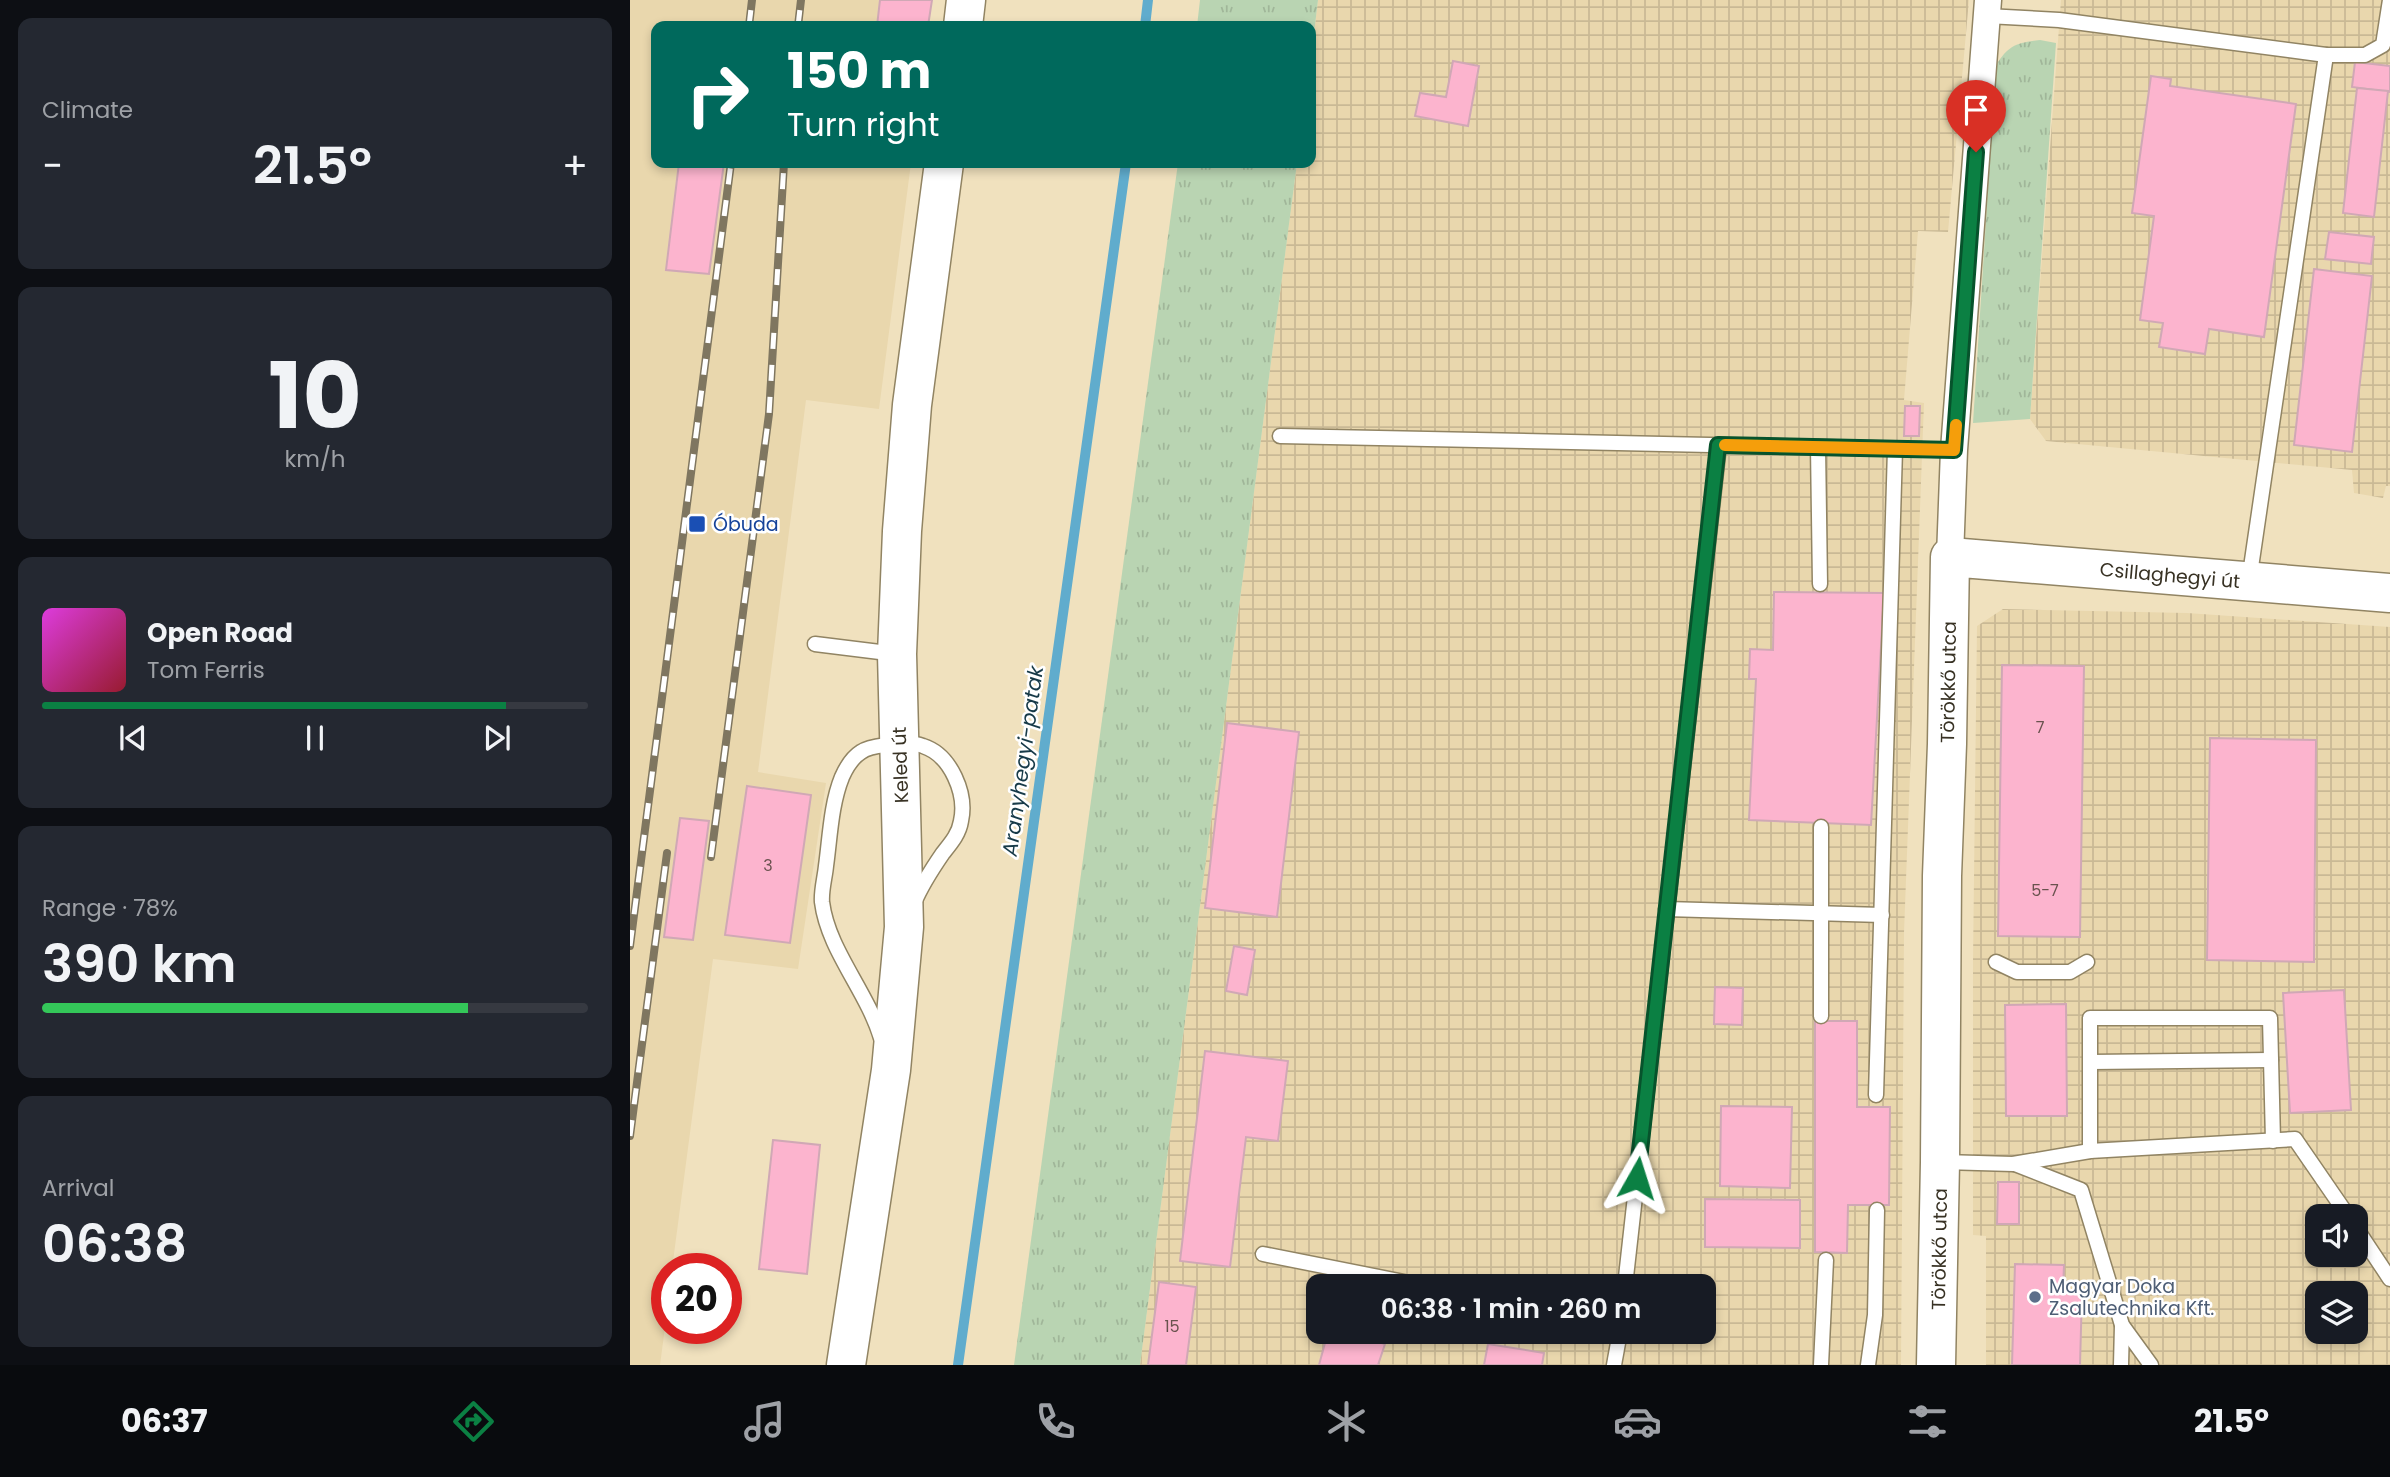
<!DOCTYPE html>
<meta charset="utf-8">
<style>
:root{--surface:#171b24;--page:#242831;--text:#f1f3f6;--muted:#9ea1a6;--line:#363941;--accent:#0b8043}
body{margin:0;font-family:Poppins,sans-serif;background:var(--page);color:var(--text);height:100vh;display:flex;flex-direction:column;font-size:26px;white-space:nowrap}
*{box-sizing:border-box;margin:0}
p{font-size:23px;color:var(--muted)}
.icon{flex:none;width:38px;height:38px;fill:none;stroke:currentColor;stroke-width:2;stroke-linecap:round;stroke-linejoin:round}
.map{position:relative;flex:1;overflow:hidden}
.drawer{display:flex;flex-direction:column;gap:18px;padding:18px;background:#0d0f14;width:630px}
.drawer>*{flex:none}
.banner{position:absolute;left:21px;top:21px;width:665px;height:147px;border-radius:14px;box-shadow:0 4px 10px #0003;background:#00695c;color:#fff;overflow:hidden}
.controls{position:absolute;left:1675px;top:1204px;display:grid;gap:14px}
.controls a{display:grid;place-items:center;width:63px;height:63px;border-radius:14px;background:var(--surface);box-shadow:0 4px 10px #0003;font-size:35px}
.speed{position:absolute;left:21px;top:1253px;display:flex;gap:14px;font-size:35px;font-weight:700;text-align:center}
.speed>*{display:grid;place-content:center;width:91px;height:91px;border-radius:50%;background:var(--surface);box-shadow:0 4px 10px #0003;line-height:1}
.speed .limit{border:10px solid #d22;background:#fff;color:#111}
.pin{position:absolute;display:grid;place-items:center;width:60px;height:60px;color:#fff;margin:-72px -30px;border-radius:50% 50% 50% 0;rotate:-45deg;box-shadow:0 0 7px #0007}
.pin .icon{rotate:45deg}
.me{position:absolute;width:77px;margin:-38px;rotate:6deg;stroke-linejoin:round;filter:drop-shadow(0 0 5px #0008)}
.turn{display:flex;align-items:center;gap:24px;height:147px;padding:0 21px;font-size:32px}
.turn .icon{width:91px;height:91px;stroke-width:2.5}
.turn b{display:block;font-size:49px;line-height:60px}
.big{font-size:52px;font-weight:600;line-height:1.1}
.drawer .widget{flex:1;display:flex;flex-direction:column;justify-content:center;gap:10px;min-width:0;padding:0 24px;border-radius:14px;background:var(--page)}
.drawer .dial{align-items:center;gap:0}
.dial b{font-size:91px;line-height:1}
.song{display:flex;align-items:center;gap:21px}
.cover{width:84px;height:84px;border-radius:10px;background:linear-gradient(135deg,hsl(300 70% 55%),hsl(350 70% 35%))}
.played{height:7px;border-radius:4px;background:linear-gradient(90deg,var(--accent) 85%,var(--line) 85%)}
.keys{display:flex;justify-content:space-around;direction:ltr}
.heat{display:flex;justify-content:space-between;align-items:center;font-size:38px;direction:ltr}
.charge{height:10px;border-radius:5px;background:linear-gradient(90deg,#34c759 78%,var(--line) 0)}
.trip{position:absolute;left:676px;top:1274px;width:410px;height:70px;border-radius:14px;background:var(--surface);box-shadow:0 4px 10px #0003;font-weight:600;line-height:70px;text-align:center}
.tab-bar{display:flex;height:112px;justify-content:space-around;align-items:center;background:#090b0e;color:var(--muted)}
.tab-bar .icon{width:49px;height:49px}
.tab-bar .on{color:var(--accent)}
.tab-bar b{font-size:32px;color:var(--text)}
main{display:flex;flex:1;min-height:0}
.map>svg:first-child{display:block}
.industrial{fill:url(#industrial-grid);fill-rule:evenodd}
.built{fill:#e9d7ad}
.grass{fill:url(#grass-tufts)}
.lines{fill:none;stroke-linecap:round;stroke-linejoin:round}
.stream{stroke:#60accd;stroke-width:10}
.building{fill:#fcb4ce;stroke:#d0a8b5;stroke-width:2}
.lane-casing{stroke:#918463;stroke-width:17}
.street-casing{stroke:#918463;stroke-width:29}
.secondary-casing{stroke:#918463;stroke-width:41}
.lane{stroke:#fff;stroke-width:14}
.street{stroke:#fff;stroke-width:26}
.secondary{stroke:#fff;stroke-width:38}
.rail-casing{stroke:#7f7660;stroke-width:8}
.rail{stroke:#fff;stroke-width:5;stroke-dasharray:16;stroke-linecap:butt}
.route-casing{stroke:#07532c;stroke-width:18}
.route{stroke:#0b8043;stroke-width:12}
.slow{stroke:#f59e0b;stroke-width:12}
.transit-dot{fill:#1a4fb4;stroke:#fff;stroke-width:2.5}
.service-dot{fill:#5c6f8a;stroke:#fff;stroke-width:2.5}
.labels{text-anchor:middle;stroke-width:5;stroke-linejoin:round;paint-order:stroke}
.number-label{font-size:16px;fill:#69524e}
.transit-label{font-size:19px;fill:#164399;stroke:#fff;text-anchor:start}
.street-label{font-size:19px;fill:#383224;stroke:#fff}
.service-label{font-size:19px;fill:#4e5e75;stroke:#fff;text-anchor:start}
.water-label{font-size:21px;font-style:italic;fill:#173a48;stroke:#fff}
</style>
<main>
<section class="drawer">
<div class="widget"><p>Climate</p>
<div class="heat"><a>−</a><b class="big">21.5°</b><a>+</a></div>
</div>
<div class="widget dial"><b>10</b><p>km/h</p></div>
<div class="widget">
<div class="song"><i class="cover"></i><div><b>Open Road</b><p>Tom Ferris</p></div></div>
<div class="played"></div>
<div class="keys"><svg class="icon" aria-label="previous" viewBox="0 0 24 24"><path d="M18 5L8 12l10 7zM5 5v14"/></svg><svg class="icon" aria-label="pause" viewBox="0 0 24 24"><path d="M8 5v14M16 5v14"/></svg><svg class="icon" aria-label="next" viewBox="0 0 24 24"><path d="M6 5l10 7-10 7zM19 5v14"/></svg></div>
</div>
<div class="widget"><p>Range · 78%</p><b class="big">390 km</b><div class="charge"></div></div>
<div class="widget"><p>Arrival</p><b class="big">06:38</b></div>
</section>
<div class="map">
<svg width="1760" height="1365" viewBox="0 0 1760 1365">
<defs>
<pattern id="industrial-grid" width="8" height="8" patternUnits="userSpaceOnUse" patternTransform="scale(1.75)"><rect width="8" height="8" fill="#e9d7ad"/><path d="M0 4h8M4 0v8" fill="none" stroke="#c9b995"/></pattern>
<pattern id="grass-tufts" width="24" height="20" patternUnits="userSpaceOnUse" patternTransform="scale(1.75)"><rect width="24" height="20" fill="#b9d4b2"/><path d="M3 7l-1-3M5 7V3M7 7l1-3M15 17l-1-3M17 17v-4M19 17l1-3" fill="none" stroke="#a0b699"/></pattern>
</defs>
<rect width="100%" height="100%" fill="#f0e1be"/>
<g class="industrial">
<path d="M688,0H1339L1318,232L1288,231L1274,400L1294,403L1274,933L1271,1365H510L667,163H681V59ZM688,1286H1073V1332H688Z"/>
<path d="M1431,0H1760V486H1756L1753,498L1724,493L1722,470L1416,441L1400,419Z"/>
<path d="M1373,609L1557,613L1760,627V1365H1356V1236L1343,1235V962L1347,626ZM1687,1216H1726V1255H1687ZM1687,1293H1726V1332H1687Z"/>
</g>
<path class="built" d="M0,0H302L299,26H26V163H281L249,409L176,400L128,772L196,783L168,969L83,959L42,1269H37V1312L30,1365H0Z"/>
<g class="grass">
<path d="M570,0H688L681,59V26H567Z"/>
<path d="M1410,40L1426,43L1400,419L1343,423L1366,65C1379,45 1386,43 1410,40Z"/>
<path d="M548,163H667L510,1365H384Z"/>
</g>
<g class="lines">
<g class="stream">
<path d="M515,26L518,0"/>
<path d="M328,1365L496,163"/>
</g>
</g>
<g class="building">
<path d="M250,0H302L298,26H247Z"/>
<path d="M823,61L849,66L838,126L785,116L790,93L816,97Z"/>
<path d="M1725,62L1760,66V92L1722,87Z"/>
<path d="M1521,76L1541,79L1540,86L1666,104L1634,337L1579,329L1575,354L1529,347L1533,323L1510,320L1524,216L1502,213Z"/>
<path d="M1727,88L1758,91L1744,217L1713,213Z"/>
<path d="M49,163H94L79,274L36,270Z"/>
<path d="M1699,232L1744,237L1741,264L1695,259Z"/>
<path d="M1684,269L1742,276L1722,452L1664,445Z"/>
<path d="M1275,406H1290L1289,436H1274Z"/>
<path d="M1144,592L1254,593L1241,825L1119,820L1126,679H1119L1120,649L1143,650Z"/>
<path d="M1372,665L1454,666L1450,937L1368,936Z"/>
<path d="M597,723L669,732L647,917L575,908Z"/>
<path d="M1580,738L1686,740L1684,962L1577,960Z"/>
<path d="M117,786L181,795L160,943L95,935Z"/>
<path d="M50,818L79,821L63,940L34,937Z"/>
<path d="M604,946L625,950L617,995L596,991Z"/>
<path d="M1085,987L1113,988L1112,1025L1084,1024Z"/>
<path d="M1714,990L1721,1110L1660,1113L1653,993Z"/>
<path d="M1436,1004L1437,1116H1376L1375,1005Z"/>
<path d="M1185,1021H1227V1107H1260L1259,1205H1218L1217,1253L1185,1252Z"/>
<path d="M575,1051L658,1061L648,1141L616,1137L600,1267L550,1261Z"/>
<path d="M1091,1106L1162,1107L1160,1188L1090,1186Z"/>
<path d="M143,1140L190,1145L177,1274L129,1269Z"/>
<path d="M1368,1182H1389V1224H1367Z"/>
<path d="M1075,1199L1170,1200V1248L1075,1247Z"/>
<path d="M1385,1264L1434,1265L1433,1291L1452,1292L1450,1365H1382Z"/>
<path d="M529,1282L566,1287L556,1365H518Z"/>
<path d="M698,1332H714L755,1344L748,1365H689Z"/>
<path d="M858,1344L914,1353L912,1365H854Z"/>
</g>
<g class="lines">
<defs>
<g id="lane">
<path d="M1357,16L1429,20L1696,55H1735L1753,45L1760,0"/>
<path d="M650,436L1324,450"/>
<path d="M1188,447L1190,584"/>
<path d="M1619,581L1696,55"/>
<path d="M185,644L266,654"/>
<path d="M1036,909L1252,915"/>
<path d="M1366,962L1387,972H1440L1457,962"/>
<path d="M1191,1016V827"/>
<path d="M251,1038C237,991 198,950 192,902C191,891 195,877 196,866C200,837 201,804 212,777C216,768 223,757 231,752C238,747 248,746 256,745C268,743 282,742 293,746C321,755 337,794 331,821C329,834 321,843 313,853C302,869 291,886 284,903"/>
<path d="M1461,1062L1641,1060"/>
<path d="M1246,1095L1265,449"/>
<path d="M1460,1151V1018H1640L1643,1141"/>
<path d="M1313,1162L1383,1164L1460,1151L1665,1139L1718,1216"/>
<path d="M1385,1164L1451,1190L1492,1325L1521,1365"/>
<path d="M1726,1228L1760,1279"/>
<path d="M633,1254L794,1286"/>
<path d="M995,1286L1089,445"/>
<path d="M984,1365L990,1332"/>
<path d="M1191,1365L1196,1260"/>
<path d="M1238,1365L1245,1315L1247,1210"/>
<path d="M1491,1365L1492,1325"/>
</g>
<path id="street" d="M1320,557L1324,450L1358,0"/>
<g id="secondary">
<path d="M333,26L336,0"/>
<path d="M216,1365L261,1070L274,927L267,654L272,531L282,405L314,163"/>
<path d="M1306,1365L1310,1162L1312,876L1317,744L1320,557L1760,593"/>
</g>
</defs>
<use href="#lane" class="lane-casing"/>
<use href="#street" class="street-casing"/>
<use href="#secondary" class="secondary-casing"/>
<use href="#lane" class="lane"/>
<use href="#street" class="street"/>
<use href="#secondary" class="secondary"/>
<defs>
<g id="rail">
<path d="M119,26L122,0"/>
<path d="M168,26L171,0"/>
<path d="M81,857L139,414L154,163"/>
<path d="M0,946L101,163"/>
<path d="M0,1136L37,853"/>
</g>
</defs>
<use href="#rail" class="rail-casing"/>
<use href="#rail" class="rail"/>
</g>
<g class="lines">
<defs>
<path id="route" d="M1007,1178L1088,445L1324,450L1346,152"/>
</defs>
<use href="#route" class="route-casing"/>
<use href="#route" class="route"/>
<path class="slow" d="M1095,445L1324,450L1326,425"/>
</g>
<rect class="transit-dot" x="58" y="515" width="18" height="18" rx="3.5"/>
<circle class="service-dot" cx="1405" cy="1297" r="7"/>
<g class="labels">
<g class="number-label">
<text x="1410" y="733">7</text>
<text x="138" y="871">3</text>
<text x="1415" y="896">5-7</text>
<text x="542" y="1332">15</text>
</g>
<g class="transit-label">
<text x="83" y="531">Óbuda</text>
</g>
<g class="street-label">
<text transform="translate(1540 575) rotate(5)" y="7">Csillaghegyi út</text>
<text transform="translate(1318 682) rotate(-89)" y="7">Törökkő utca</text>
<text transform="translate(270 765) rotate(-92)" y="7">Keled út</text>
<text transform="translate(1309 1249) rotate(-89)" y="7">Törökkő utca</text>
</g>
<g class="service-label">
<text x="1419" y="1293">Magyar Doka<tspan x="1419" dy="22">Zsalutechnika Kft.</tspan></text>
</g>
<g class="water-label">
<text transform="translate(393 761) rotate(-82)" y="7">Aranyhegyi-patak</text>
</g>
</g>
</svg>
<div class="controls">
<a><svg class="icon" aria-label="sound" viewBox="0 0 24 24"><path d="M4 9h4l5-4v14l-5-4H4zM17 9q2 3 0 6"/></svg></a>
<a><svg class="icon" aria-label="layers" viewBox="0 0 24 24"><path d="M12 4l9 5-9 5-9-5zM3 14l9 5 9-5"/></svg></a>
</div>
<div class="speed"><div class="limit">20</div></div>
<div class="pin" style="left:1346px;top:152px;background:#d93025"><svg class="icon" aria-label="arrive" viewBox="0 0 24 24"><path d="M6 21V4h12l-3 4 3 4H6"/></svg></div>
<svg class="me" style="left:1007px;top:1178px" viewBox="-20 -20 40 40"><path d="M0-17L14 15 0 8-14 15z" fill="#0b8043" stroke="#fff" stroke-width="4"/></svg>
<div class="trip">06:38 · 1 min · 260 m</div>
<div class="banner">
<div class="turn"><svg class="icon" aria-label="right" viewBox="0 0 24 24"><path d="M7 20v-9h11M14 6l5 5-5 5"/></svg><div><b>150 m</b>Turn right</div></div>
</div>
</div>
</main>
<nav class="tab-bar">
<b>06:37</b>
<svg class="icon on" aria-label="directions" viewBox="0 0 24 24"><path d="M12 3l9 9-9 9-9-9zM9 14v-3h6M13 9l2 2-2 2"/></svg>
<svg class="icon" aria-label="music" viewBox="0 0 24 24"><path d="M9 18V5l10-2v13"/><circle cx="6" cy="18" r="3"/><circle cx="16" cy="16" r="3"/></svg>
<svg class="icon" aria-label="phone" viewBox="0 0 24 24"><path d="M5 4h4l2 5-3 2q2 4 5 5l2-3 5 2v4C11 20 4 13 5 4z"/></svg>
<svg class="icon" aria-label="climate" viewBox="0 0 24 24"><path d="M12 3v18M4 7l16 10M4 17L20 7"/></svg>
<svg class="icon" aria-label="car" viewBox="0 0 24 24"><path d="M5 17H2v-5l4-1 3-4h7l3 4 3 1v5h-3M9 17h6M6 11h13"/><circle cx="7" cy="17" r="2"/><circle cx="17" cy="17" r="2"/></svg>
<svg class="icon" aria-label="filters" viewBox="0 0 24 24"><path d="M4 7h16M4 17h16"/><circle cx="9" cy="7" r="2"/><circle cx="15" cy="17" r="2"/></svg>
<b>21.5°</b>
</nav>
